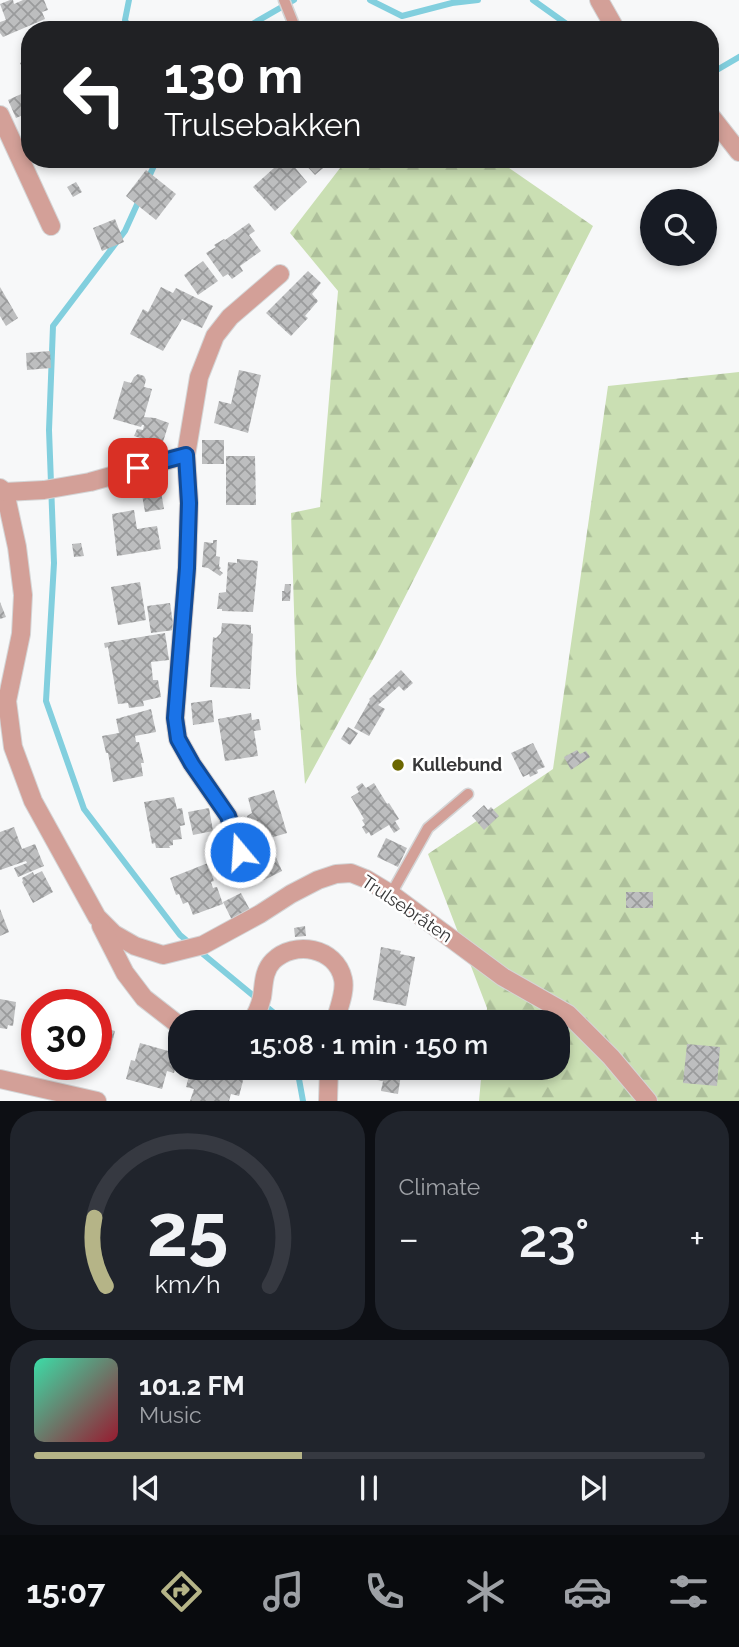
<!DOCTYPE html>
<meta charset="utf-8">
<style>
:root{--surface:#171b24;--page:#20242c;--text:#f1f3f6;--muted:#9ea1a6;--line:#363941;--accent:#b5b487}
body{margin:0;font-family:Raleway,sans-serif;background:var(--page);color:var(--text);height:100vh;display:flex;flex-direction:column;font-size:26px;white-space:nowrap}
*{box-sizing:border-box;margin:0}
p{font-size:23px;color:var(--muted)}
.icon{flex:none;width:38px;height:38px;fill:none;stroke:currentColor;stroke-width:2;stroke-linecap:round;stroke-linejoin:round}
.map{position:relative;height:1101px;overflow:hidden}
.sheet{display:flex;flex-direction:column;gap:10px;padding:10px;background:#0d0f14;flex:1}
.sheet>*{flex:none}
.hud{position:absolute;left:21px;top:21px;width:698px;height:147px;border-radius:28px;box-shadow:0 4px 10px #0003;background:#202124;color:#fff;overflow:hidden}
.buttons{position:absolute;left:640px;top:189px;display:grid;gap:14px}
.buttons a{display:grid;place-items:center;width:77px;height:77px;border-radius:50%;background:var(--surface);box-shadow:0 4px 10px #0003;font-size:35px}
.speed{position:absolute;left:21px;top:989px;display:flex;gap:14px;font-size:35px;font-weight:700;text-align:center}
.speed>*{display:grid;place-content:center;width:91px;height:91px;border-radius:50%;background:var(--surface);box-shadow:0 4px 10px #0003;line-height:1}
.speed .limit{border:10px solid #d22;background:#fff;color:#111}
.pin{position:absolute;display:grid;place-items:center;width:60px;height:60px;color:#fff;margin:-30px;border-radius:14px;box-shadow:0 4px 10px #0006}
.me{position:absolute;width:77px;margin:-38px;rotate:342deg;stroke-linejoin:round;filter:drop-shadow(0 0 5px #0008)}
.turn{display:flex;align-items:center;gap:24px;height:147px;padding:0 28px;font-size:32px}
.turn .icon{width:91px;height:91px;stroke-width:2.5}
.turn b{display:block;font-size:49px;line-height:60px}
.big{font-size:52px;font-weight:600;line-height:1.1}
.sheet .tile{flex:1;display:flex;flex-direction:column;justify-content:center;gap:10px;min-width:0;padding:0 24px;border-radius:28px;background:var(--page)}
.sheet .dial{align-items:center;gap:0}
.dial svg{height:182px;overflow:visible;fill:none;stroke:var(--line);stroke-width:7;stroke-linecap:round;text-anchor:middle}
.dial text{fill:var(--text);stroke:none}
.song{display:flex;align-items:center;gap:21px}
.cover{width:84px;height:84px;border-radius:10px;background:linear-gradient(135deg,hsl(160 70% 55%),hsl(350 70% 35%))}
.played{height:7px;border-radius:4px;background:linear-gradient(90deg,var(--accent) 40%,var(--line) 40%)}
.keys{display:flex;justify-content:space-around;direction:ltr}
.heat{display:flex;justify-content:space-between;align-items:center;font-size:38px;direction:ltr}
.sheet .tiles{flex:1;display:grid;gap:10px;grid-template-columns:1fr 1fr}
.tile:last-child{grid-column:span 2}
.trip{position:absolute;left:168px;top:1010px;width:402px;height:70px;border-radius:28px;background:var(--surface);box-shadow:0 4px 10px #0003;font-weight:600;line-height:70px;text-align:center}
.tab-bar{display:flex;height:112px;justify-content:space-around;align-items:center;background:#090b0e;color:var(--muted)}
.tab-bar .icon{width:49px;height:49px}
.tab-bar .on{color:var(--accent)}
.tab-bar b{font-size:32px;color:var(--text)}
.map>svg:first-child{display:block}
.forest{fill:url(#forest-firs)}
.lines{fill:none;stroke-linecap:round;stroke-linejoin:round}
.stream{stroke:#82cfde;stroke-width:6}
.building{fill:url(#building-cross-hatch)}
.service-casing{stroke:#d4d5d6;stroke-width:13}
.minor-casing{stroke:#d4d5d6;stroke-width:20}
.service{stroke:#d3a098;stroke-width:10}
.minor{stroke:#d3a098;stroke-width:18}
.route-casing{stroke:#114b97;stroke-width:18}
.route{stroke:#1a73e8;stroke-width:12}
.poi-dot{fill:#6c6700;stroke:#fff;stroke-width:2.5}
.labels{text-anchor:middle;stroke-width:5;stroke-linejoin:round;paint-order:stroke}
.poi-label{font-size:18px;font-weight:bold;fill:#373738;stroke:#fff;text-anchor:start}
.street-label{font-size:18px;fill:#373738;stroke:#fff}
</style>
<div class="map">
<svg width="739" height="1101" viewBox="0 0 739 1101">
<defs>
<pattern id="forest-firs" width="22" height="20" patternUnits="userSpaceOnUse" patternTransform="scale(1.75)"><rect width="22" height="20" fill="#cadfb3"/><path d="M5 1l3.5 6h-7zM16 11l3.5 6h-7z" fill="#aec09b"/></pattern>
<pattern id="building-cross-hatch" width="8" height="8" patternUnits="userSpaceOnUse" patternTransform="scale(1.75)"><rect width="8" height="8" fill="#bdbebf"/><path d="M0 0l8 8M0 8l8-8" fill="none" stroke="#9a9b9c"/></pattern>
</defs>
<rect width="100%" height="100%" fill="#f7f8f9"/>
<g class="forest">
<path d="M347,159H496L593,226L379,648L305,784L296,674L291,513L320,507L338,291L290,233Z"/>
<path d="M739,372V1101H479L482,1068H558V1022H486L487,1008L428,854L553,769L608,386Z"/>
</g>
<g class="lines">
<g class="stream">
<path d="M129,0L125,20L130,30"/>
<path d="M370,0L402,16L452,3L478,0"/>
<path d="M533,0L575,30"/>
<path d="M242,30L294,0"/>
<path d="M710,74L739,57"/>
<path d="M148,179L157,159"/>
<path d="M140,198L125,231L53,326L49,430L54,563L46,701L84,809L180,935L285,1022"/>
<path d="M297,1068L303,1101"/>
</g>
</g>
<g class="building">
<path d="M10,0H13L14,4L23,0H44L48,10L42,12L45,19L3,37L0,33V22L6,20L0,4Z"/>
<path d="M30,58V84L20,63Z"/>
<path d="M28,91L30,96V112L16,118L8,100Z"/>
<path d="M284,159H288L307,182L275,211L253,187Z"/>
<path d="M304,159H327L330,162L315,175L302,161Z"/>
<path d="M146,170L176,194L156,220L126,196Z"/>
<path d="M76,182L82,192L73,197L67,187Z"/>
<path d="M115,219L124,242L102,251L93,228Z"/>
<path d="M249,223L255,231L249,235L261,251L240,266L243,271L232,279L228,274L223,277L206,253L216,247L214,245L224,239L225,240Z"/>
<path d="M203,261L218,281L198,295L184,275Z"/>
<path d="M308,271L321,283L312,294L318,301L305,316L308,318L291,336L266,313Z"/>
<path d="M0,287L18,318L6,326L0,316Z"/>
<path d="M161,287L173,293L176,288L213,306L202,328L182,319L163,351L130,334L143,309L148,312Z"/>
<path d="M50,351L51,368L27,370L26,353Z"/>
<path d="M239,370L261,375L248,433L214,423L219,401L231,404Z"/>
<path d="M138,374L144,376L146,380L144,387L152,389L144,417L155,418L169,423L162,445L134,436L137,429L143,430L144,425H142L141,427L113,419L124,381L131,383L134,377Z"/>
<rect x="202" y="440" width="22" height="24"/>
<path d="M226,456H255L256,505H226Z"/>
<path d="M160,486L164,509L145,512L141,489Z"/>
<path d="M134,510L137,529L157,526L161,549L117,556L112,514Z"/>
<path d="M213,540H217L216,556L220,557L219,566L221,568L219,570L223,573L220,576L208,568L202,567L204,542L213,543Z"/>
<path d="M81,543L84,556L74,557L72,544Z"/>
<path d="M237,559L258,561L253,612L222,611V609H217L219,593L226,592L228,562L237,563Z"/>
<path d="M140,582L146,620L118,625L111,587Z"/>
<path d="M285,584H291L290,601H282V591H284Z"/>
<path d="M0,602L6,617L0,619Z"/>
<path d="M170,603L174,630L151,633L147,606Z"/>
<path d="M222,623L251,625V633L253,634L250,689L210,687L213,637L216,638L221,633Z"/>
<path d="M165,633L169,660L151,662L153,680H158L161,697L143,701L144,706L129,708L128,703L118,704L108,647L105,648L104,643Z"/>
<path d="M401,670L413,683L404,691L399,686L378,705L385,709L369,736L354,728L370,700L369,699Z"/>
<path d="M212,700L214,722L193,725L191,703Z"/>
<path d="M151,709L156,732L135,736L136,742H139L144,763H141L143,776L113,782L108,753H106L102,736L119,733L116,719Z"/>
<path d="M251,713L252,720L259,719L261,730L254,731L258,756L225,761L218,719Z"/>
<path d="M348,727L358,733L350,745L341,739Z"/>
<path d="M533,743L545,767L537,770L538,773L530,777L529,774L523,777L511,753Z"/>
<path d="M577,750L580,754L586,751L590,757L571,770L564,757Z"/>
<path d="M362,783L366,788L374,783L387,804L389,803L399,819L395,821L400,829L394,833L389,825L371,836L369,832L366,834L362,827L365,825L362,820L364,819L351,797L359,792L356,787Z"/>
<path d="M274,790L287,833L260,841L257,830H251L247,816L252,813L248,798Z"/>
<path d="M174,797L177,809L182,808L185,825L180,826L182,839L173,840V845L169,846L170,848H156L155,843L152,844L144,802Z"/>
<path d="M484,805L488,810L491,807L499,816L484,830L472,816Z"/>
<path d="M209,808L213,831L193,835L188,812Z"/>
<path d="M14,827L22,849L35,844L44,866L18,877L14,868L27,863L26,861L0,870V832Z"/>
<path d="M386,838L407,848L398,867L377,857Z"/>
<path d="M274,853L282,871L262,881L253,863Z"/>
<path d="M208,863L214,881L211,882L213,888L217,887L223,904L193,915L188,902L183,904L179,894L176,895L170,878Z"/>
<path d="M42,871L53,892L33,903L22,882L23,881L22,878L33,872L34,875Z"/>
<rect x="626" y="892" width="27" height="16"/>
<path d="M241,893L250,910L232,920L223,902Z"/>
<path d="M0,909L9,932L0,936Z"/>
<path d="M305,926L306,936L295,937L294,928Z"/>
<path d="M381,947L401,951L400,954L415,957L406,1006L373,1000Z"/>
<path d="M0,999L16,1002L13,1026L8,1025L7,1029L0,1028Z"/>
<path d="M96,1026L115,1031L110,1051L102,1049L97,1067Z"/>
<path d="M140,1043L179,1054L174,1073L167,1071L162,1089L126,1079L131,1060L135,1061Z"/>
<path d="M687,1044L720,1047L717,1086L683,1083Z"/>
<path d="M191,1068H209L244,1077L239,1096L231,1094L229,1101H190L194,1089L186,1087Z"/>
<path d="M367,1068H402L398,1094L381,1091L383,1081L365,1078Z"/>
</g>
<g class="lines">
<defs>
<g id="service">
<path d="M284,0L296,30"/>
<path d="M391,894L428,828L468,794"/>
</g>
<g id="minor">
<path d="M599,0L616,30"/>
<path d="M0,115L51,226"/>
<path d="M710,115L739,152"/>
<path d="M0,488L5,492L17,547L23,595L21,634L7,701L13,747L33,801L97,917L114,934L135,946L163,955L203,945L260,914L291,894L318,880L336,874L351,873L366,879L391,894L503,977L568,1014L611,1057L648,1101"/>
<path d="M5,492L44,490L90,482L186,455"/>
<path d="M240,852L228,816L192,764L178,739L175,718L187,568L189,503L186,455L199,377L215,336L230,317L280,274"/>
<path d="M101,926L125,973L144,998L180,1026"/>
<path d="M251,1022C256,1015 260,1006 262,997C264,985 263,971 273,961C294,940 336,947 343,979C346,992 338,1009 335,1022"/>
<path d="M0,1079L97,1101"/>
<path d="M328,1101L329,1068"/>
</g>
</defs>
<use href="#service" class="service-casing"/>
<use href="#minor" class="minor-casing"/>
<use href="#service" class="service"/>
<use href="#minor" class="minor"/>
</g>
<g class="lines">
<defs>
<path id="route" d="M138,468L186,455L189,503L187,568L175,718L178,739L192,764L228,816L240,852"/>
</defs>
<use href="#route" class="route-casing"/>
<use href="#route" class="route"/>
</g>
<circle class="poi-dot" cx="398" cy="765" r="7"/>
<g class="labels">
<g class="poi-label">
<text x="412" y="771">Kullebund</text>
</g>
<g class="street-label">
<text transform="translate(407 909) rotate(34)" y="6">Trulsebråten</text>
</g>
</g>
</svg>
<div class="buttons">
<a><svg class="icon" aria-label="search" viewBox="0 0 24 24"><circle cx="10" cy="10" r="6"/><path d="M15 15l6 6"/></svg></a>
</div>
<div class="speed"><div class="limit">30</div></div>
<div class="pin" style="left:138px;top:468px;background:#d93025"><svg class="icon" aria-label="arrive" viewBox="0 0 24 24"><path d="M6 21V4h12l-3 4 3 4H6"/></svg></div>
<svg class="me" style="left:240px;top:852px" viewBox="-20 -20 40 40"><circle r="17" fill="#1a73e8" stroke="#fff" stroke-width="3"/><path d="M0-11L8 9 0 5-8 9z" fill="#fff"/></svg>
<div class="trip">15:08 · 1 min · 150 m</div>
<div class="hud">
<div class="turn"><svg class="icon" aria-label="left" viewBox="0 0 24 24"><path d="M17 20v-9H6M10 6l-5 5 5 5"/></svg><div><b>130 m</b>Trulsebakken</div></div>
</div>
</div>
<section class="sheet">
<div class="tiles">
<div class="tile dial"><svg viewBox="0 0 100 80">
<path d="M14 69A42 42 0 1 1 86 69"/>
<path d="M14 69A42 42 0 0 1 9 39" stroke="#b5b487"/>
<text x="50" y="56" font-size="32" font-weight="700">25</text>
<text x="50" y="72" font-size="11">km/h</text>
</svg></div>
<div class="tile"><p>Climate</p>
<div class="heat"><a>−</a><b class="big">23°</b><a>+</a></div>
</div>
<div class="tile">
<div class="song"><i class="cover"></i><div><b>101.2 FM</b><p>Music</p></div></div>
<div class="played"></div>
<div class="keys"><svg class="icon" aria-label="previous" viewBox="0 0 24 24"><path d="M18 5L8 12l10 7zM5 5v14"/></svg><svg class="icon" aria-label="pause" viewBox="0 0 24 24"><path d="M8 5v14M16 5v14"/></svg><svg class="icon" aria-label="next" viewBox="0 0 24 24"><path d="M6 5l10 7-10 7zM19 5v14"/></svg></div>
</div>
</div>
</section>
<nav class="tab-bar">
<b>15:07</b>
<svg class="icon on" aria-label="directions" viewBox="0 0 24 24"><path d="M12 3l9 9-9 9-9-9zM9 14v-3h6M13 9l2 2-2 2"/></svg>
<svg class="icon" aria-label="music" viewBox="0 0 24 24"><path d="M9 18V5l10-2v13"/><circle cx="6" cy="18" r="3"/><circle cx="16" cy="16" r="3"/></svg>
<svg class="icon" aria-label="phone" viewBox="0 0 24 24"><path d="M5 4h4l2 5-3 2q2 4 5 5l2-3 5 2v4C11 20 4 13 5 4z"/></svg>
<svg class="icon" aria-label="climate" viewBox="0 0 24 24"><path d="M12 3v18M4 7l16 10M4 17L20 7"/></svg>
<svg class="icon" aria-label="car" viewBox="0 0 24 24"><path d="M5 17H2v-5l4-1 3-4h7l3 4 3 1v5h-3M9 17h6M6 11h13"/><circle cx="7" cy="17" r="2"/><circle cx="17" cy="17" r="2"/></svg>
<svg class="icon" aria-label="filters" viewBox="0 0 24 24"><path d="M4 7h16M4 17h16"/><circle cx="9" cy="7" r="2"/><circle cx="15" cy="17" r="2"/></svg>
</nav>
